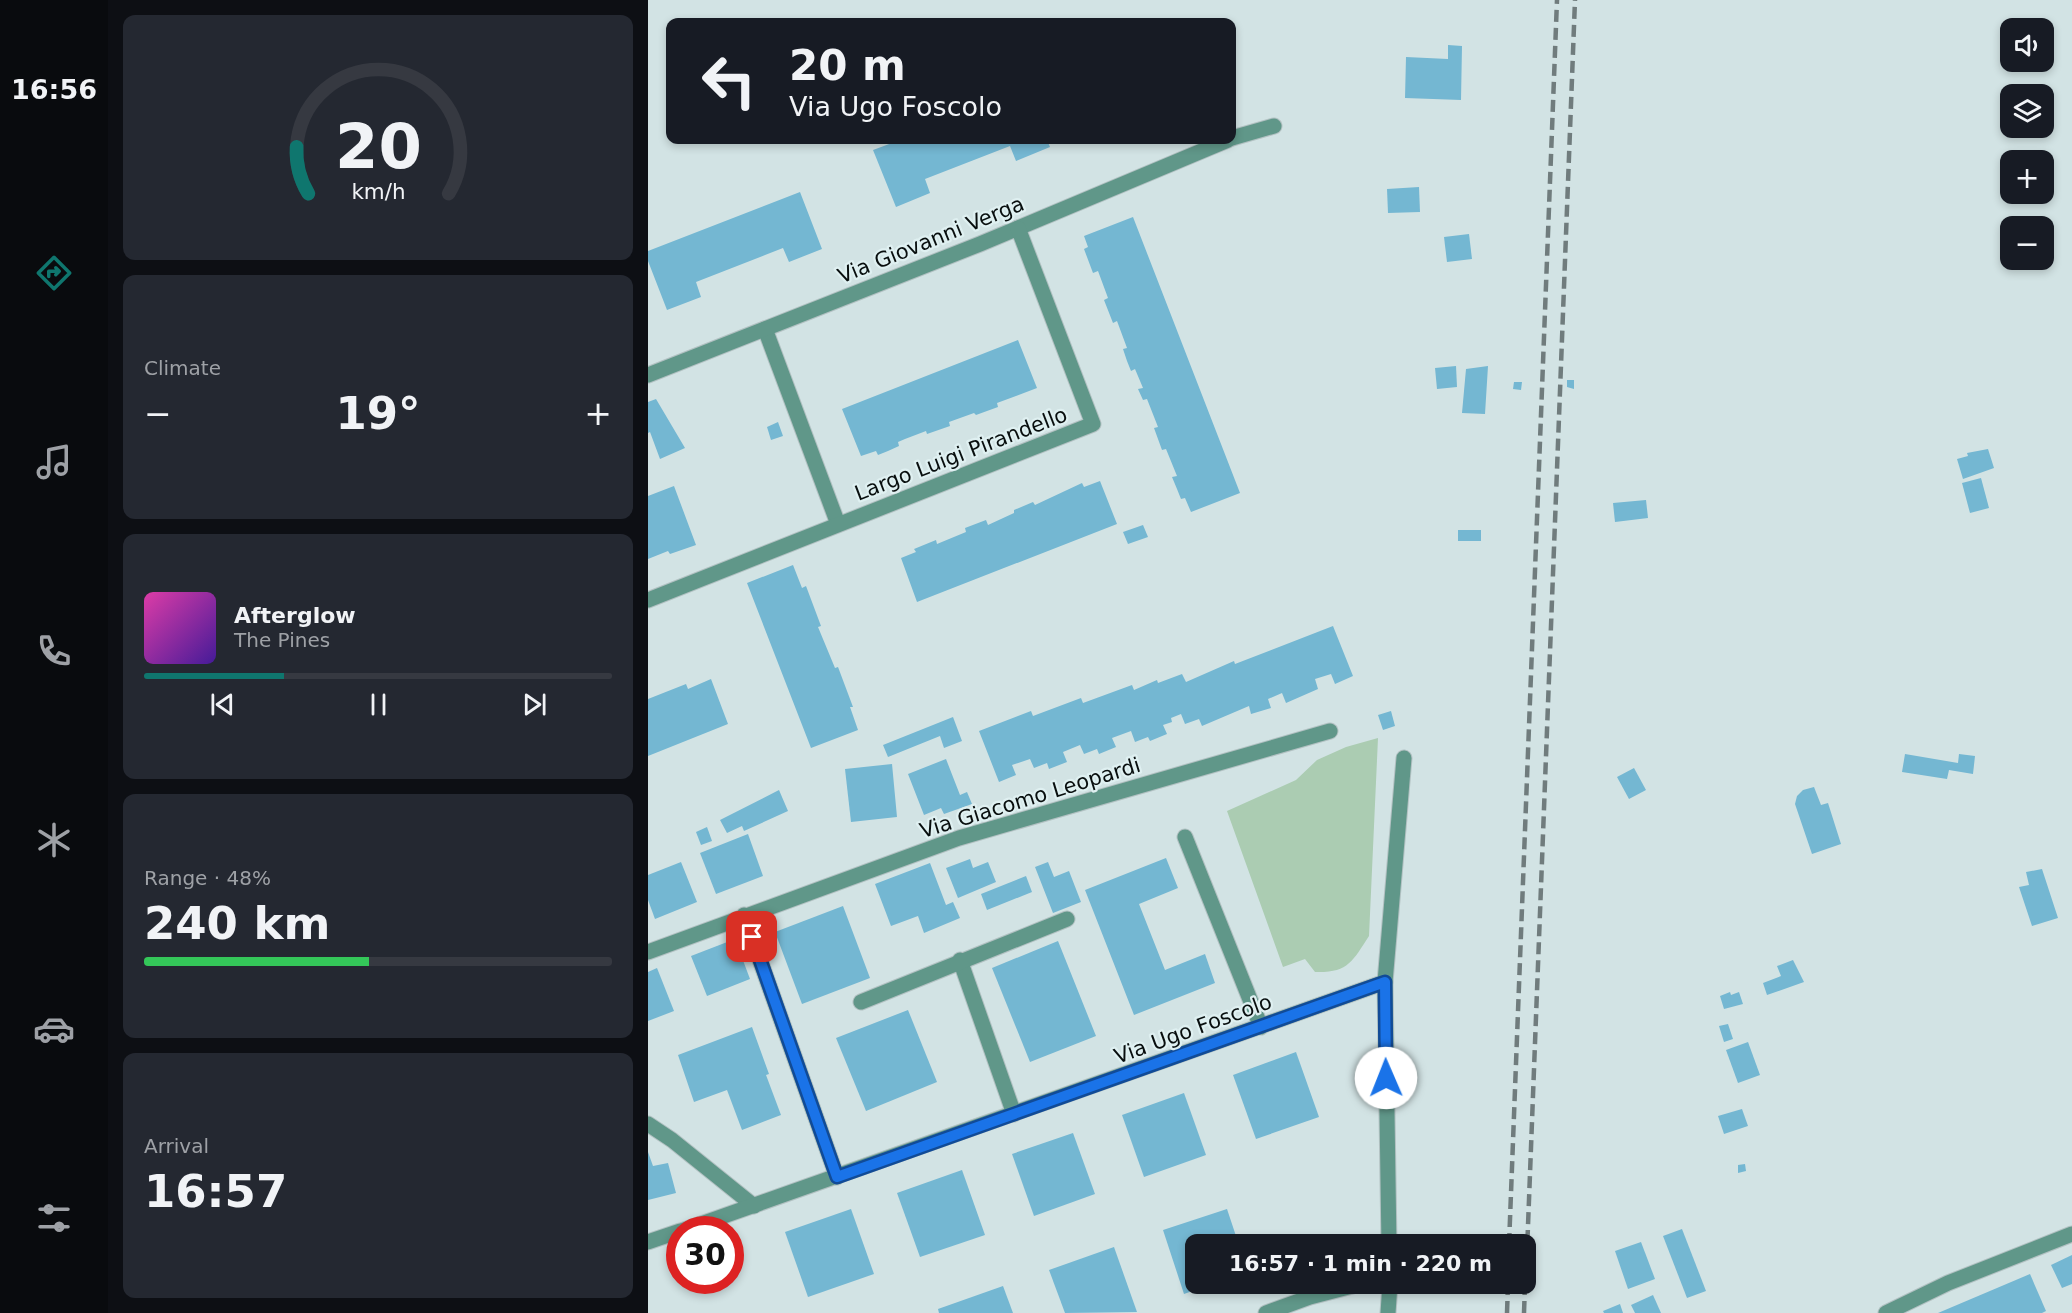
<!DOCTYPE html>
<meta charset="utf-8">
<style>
:root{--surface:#171b24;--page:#242831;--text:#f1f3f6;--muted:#9ea1a6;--line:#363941;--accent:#0f766e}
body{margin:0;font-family:"DejaVu Sans",sans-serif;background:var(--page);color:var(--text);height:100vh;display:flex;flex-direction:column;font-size:22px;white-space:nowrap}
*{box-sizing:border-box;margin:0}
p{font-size:20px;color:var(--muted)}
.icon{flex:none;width:33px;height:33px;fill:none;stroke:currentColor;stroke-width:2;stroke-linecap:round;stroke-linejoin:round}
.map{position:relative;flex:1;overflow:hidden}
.sheet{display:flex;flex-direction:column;gap:15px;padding:15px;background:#0d0f14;width:540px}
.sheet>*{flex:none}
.top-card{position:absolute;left:18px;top:18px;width:570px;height:126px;border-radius:12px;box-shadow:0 3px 9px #0003;background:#171b24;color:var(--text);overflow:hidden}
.tools{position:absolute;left:1352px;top:18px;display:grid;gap:12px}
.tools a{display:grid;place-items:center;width:54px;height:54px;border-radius:12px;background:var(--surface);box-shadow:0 3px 9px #0003;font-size:30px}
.speed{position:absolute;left:18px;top:1216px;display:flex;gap:12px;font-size:30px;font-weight:700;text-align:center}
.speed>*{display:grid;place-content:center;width:78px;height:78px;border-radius:50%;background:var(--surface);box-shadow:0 3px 9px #0003;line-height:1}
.speed .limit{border:9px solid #d22;background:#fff;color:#111}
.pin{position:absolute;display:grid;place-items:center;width:51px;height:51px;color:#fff;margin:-26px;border-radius:12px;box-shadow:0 3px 9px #0006}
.me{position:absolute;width:66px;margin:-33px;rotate:359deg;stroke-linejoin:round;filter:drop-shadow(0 0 4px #0008)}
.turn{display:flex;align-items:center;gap:21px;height:126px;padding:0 24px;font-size:27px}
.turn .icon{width:78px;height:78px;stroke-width:2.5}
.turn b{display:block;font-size:42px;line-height:51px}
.big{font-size:45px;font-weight:700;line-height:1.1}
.sheet .tile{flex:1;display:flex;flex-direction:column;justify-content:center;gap:9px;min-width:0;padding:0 21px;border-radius:12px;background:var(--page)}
.sheet .dial{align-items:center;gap:0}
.dial svg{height:156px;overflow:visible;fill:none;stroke:var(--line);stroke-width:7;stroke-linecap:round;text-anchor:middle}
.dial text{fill:var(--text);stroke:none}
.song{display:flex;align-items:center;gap:18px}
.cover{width:72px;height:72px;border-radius:9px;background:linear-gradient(135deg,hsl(320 70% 55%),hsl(260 70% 35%))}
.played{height:6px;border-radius:3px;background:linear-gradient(90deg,var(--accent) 30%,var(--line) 30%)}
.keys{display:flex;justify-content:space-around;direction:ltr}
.heat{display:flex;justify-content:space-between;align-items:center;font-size:33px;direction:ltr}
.charge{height:9px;border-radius:4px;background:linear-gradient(90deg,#34c759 48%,var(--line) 0)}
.trip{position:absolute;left:537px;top:1234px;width:351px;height:60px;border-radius:12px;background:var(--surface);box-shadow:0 3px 9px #0003;font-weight:700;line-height:60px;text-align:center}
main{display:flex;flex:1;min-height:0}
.tabs{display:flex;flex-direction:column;width:108px;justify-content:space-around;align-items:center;background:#090b0e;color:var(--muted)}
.tabs .icon{width:42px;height:42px}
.tabs .active{color:var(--accent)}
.tabs b{font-size:27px;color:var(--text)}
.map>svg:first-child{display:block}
.green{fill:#abccb2}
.building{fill:#74b7d2}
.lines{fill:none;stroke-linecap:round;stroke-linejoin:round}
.minor-casing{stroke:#b2c1c2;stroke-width:17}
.minor{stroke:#609789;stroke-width:15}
.rail{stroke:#707c7d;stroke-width:4.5;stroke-dasharray:12 6;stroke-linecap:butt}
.route-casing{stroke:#114b97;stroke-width:15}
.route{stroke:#1a73e8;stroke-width:10}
.labels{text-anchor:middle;stroke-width:4.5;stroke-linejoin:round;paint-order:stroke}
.street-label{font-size:21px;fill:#080e0e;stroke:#dff0f1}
</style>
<main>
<nav class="tabs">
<b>16:56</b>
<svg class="icon active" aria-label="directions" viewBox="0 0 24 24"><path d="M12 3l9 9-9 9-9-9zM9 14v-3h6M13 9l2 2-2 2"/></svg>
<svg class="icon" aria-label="music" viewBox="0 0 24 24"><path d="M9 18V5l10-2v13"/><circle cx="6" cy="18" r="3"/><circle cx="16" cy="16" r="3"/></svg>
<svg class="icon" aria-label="phone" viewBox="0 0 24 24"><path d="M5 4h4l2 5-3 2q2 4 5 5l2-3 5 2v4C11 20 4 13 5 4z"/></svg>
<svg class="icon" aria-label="climate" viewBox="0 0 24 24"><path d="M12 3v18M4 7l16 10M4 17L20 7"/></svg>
<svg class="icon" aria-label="car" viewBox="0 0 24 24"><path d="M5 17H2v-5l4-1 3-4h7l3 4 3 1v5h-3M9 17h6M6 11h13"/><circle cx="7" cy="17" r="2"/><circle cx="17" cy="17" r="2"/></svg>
<svg class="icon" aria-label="filters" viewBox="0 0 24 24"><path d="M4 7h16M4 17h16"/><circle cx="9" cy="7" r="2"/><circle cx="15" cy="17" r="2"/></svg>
</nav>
<section class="sheet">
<div class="tile dial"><svg viewBox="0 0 100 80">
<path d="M14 69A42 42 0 1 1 86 69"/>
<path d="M14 69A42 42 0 0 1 8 45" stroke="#0f766e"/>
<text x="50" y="56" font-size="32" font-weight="700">20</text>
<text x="50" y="72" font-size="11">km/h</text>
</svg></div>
<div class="tile"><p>Climate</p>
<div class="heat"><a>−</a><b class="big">19°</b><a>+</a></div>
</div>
<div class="tile">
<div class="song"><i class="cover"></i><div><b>Afterglow</b><p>The Pines</p></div></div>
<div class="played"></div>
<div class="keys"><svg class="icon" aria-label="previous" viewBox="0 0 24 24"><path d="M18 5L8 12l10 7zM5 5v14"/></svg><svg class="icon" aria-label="pause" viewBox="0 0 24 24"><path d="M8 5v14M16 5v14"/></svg><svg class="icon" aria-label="next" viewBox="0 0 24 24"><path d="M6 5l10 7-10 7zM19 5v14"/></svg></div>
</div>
<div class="tile"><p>Range · 48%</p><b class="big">240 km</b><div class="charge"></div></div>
<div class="tile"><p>Arrival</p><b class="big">16:57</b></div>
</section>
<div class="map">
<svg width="1424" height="1313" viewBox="0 0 1424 1313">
<rect width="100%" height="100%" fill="#d2e3e4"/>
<path class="green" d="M730,738L721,936C704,962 700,973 667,972L657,959L635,967L579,811L648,780L669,760L698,747Z"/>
<g class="building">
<path d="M800,45L814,46L813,100L757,98L758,57L800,59Z"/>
<path d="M252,140H399L402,147L368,161L362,146L277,179L282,193L248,207L225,150Z"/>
<path d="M771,187L772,212L740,213L739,189Z"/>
<path d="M152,192L174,249L141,262L135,248L48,282L53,297L19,310L0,261V251Z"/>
<path d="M485,217L592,493L543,512L537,498L533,499L529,489L524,477L529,476L518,449L514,450L506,428L510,427L499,399L495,400L490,389L495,388L487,369L483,371L479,361L475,349L479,348L469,321L465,323L456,300L460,298L450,271L445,273L436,249L440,247L436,236Z"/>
<path d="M821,234L824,259L799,262L796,237Z"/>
<path d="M370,340L389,388L349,403L350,407L328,415L326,413L301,422L302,426L279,434L278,431L257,439L250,442L251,446L240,451L230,455L228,451L213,456L194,409Z"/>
<path d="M808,366L809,387L789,389L787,368Z"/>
<path d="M840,366L837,414L814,413L818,369Z"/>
<path d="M919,380H926V389L919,387Z"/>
<path d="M866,382H874L873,390L865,389Z"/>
<path d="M8,399L37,448L12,459L2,432L0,433V402Z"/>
<path d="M130,422L135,436L123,440L119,427Z"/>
<path d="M1340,449L1346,468L1315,479L1309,459L1320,456L1319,453Z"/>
<path d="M1333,478L1341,508L1322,513L1314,483Z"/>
<path d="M452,481L469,524L269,602L253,558L268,552L266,549L288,540L289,544L318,532L317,528L338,520L340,525L366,513V510L385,502L387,505L434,483L436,487Z"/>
<path d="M26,486L48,545L22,554L20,551L0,559V496Z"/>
<path d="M998,500L1000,518L967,522L965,503Z"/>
<path d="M495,525L500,537L480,544L475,532Z"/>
<rect x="810" y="530" width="23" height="11"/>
<path d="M145,565L154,588L158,586L173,626L170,627L187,668L190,667L205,707H202L210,730L163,748L99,583Z"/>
<path d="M685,626L705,676L687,684L683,674L667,679L670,689L638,703L634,693L620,699L623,708L603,714L601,706L554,726L551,719L537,724L533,714L523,718L524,722L515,725L519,734L502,741L500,737L487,742L483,731L464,738L468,747L451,754L449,749L436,754L432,745L415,752L419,762L401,769L399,763L386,768L382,759L364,765L368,775L351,782L331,731L383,711L385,716L433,698L435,703L484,685L486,690L509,680L510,683L534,674L538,682L586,661L587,664Z"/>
<path d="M63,679L80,724L0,756V699L38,684L40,689Z"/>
<path d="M743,711L747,726L735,730L730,715Z"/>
<path d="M305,717L314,741L296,748L292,736L240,757L235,745Z"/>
<path d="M1257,754L1310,763L1311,754L1327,756L1325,774L1301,770L1299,779L1254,772Z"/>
<path d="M298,759L312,795L319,792L324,804L296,814L293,808L276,815L260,774Z"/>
<path d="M244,764L249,817L203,822L197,769Z"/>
<path d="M986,768L998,790L981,799L969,777Z"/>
<path d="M1166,787L1173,805L1180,803L1193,844L1164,854L1147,804L1149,796L1155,790Z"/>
<path d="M131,790L140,811L96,831L94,826L79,833L72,820Z"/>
<path d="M59,827L64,841L53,845L48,832Z"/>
<path d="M100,834L115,876L68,894L52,853Z"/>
<path d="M518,858L530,888L491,904L517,970L557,954L567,983L486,1015L437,890Z"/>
<path d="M322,859L325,868L340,862L348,882L310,898L298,868Z"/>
<path d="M33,862L49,902L7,919L0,900V875Z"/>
<path d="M400,862L406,877L421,871L433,902L405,913L387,867Z"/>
<path d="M282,863L298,905L305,902L312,918L276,933L270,916L243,926L227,884Z"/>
<path d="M1394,869L1410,918L1384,926L1371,887L1381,885L1378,872Z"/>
<path d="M378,876L384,892L339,910L333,894Z"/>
<path d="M195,906L222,978L154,1004L127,932Z"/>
<path d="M87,939L102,979L59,996L43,956Z"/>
<path d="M410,941L448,1036L382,1062L344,968Z"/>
<path d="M1145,960L1156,982L1119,995L1115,983L1133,976L1129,966Z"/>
<path d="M9,968L26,1011L0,1021V972Z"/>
<path d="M1082,992L1083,995L1091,992L1095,1004L1076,1009L1072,996Z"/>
<path d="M260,1010L289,1082L218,1111L188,1038Z"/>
<path d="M1080,1024L1085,1039L1076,1042L1071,1026Z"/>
<path d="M104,1027L121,1074L118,1075L133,1115L94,1130L79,1090L46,1102L30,1055Z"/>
<path d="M1100,1042L1112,1075L1090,1083L1078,1050Z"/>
<path d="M648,1052L671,1117L608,1139L585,1075Z"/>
<path d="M536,1093L558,1155L496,1177L474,1115Z"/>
<path d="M1094,1109L1100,1126L1076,1134L1070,1116Z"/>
<path d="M425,1133L447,1194L386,1216L364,1154Z"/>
<path d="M0,1152L5,1166L20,1163L28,1193L0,1200Z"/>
<path d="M1097,1164L1098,1171L1090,1173V1165Z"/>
<path d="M314,1170L337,1235L272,1257L249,1193Z"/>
<path d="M203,1209L226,1274L160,1297L137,1232Z"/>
<path d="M579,1209L591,1245H548V1284H564L536,1294L515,1230Z"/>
<path d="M1034,1229L1058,1291L1039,1298L1015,1236Z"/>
<path d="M993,1242L1007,1279L980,1289L967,1251Z"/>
<path d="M466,1247L489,1312L417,1313L401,1270Z"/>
<path d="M1424,1255V1284L1414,1288L1403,1265Z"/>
<path d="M1382,1274L1398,1311L1394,1313H1290Z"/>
<path d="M355,1286L365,1313H291L290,1309Z"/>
<path d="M1005,1295L1013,1313H987L983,1305Z"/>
<path d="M972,1304L975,1313H956L955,1311Z"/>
</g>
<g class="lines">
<defs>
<g id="minor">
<path d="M584,138L626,126"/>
<path d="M117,329L190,524"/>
<path d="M0,375L332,244L580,140"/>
<path d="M0,600L445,424L370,228"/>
<path d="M537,837L613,1027"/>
<path d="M96,915L189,1177"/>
<path d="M0,952L311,838L682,731"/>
<path d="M312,960L366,1114"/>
<path d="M213,1002L419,919"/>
<path d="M0,1124L24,1140L106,1206"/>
<path d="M36,1230L737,982"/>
<path d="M0,1242L32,1231"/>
<path d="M741,1245L737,982L756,758"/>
<path d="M618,1313L662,1297L712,1284"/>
<path d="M740,1313L742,1284"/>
<path d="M1238,1313L1300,1283L1424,1234"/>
</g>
</defs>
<use href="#minor" class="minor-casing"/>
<use href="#minor" class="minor"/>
<g class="rail">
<path d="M861,1245L909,0"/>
<path d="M878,1278L927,0"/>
<path d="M859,1313L860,1284"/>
<path d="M876,1313L877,1284"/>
</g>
</g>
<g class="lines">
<defs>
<path id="route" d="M104,937L189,1177L737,982L738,1078"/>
</defs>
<use href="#route" class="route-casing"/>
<use href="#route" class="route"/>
</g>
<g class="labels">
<g class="street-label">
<text transform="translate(283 240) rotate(-22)" y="7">Via Giovanni Verga</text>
<text transform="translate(313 454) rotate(-21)" y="7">Largo Luigi Pirandello</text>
<text transform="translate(382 798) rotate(-17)" y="7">Via Giacomo Leopardi</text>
<text transform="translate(545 1029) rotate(-20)" y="7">Via Ugo Foscolo</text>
</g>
</g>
</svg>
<div class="tools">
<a><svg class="icon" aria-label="sound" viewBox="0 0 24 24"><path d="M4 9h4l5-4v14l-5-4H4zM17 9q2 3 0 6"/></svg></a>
<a><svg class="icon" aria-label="layers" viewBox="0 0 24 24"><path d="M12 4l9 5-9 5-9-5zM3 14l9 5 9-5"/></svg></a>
<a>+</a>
<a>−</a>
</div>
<div class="speed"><div class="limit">30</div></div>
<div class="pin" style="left:104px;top:937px;background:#d93025"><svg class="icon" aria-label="arrive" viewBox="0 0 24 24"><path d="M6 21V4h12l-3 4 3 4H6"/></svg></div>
<svg class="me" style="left:738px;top:1078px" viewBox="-20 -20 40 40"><circle r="19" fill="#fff"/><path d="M0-13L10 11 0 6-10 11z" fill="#1a73e8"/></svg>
<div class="trip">16:57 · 1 min · 220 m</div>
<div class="top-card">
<div class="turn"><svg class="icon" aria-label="left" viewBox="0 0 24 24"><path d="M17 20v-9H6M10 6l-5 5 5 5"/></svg><div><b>20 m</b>Via Ugo Foscolo</div></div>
</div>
</div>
</main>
